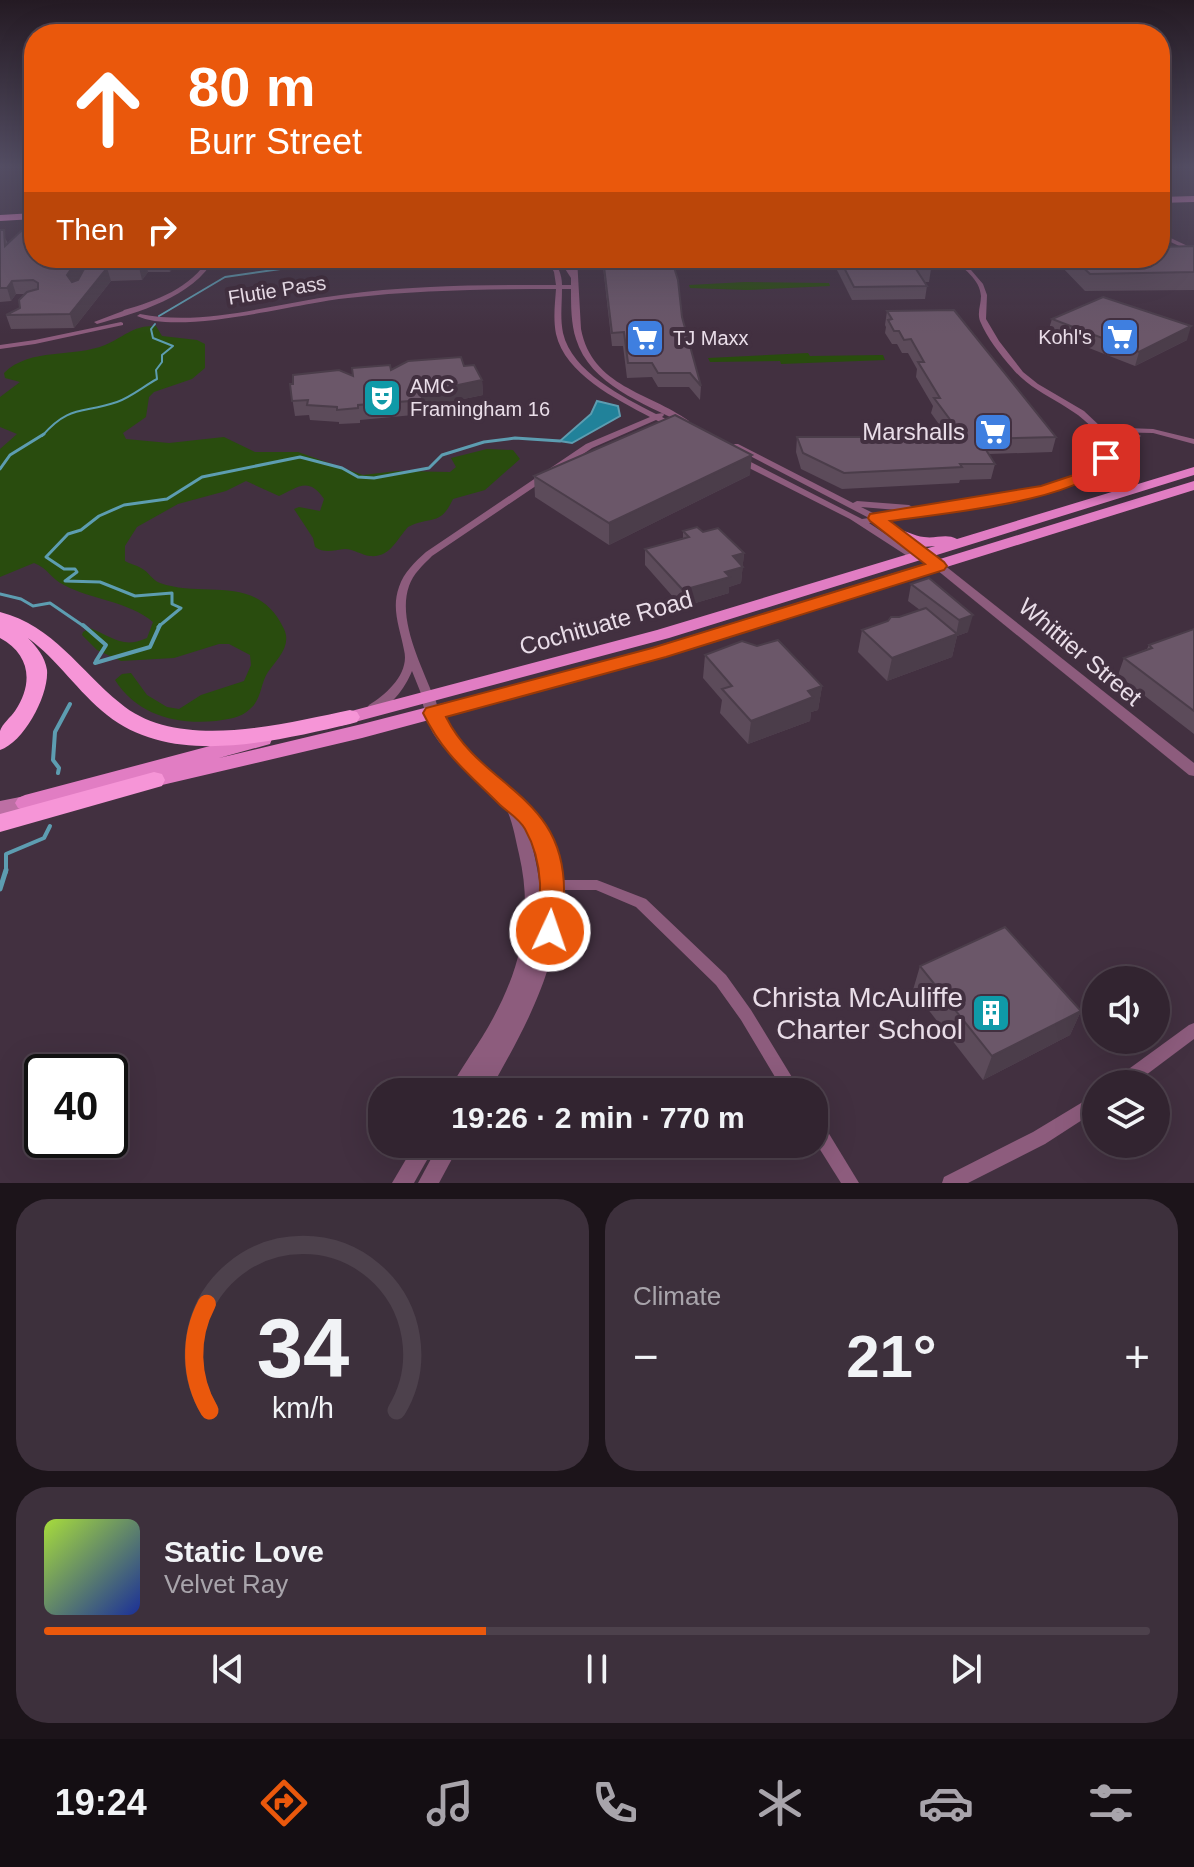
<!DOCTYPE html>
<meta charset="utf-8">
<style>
:root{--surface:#322430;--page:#3d303c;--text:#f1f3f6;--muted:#a8a4ab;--line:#4d414c;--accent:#ea580c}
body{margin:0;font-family:Arial,sans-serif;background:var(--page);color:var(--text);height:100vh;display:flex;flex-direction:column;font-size:30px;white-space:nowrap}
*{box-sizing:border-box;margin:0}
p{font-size:26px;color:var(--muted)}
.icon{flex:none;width:44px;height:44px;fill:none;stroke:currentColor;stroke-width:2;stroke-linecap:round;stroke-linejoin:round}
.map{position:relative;height:1183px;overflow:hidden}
.drawer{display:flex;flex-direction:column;gap:16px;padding:16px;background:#1c141a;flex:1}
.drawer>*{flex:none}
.hud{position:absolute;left:24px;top:24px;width:1146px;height:244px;border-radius:32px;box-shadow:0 8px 32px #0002,0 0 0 2px var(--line);background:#ea580c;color:#fff;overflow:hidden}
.controls{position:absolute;left:1082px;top:966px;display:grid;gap:16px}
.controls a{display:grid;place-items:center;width:88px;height:88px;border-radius:50%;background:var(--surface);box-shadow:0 8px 32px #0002,0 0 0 2px var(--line);font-size:40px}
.speed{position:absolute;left:24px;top:1054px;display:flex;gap:16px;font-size:40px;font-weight:700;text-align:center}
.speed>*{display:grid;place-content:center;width:104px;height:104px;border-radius:50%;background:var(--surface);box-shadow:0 8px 32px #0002,0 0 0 2px var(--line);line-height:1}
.speed .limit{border:4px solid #111;border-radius:12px;background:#fff;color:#111}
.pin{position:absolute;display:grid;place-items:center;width:68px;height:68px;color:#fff;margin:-34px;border-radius:16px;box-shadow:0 4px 12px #0006}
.me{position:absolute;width:88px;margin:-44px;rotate:3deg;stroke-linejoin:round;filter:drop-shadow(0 0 6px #0008)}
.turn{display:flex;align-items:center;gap:28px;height:168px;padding:0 32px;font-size:36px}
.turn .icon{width:104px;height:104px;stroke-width:2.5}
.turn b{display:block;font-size:56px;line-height:68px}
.then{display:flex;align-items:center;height:76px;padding:0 32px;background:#0003;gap:16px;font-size:30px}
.big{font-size:60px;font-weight:700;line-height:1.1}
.drawer .card{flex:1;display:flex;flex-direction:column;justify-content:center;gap:12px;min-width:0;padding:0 28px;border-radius:32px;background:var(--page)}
.drawer .dial{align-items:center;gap:0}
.dial svg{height:208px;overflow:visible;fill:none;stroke:var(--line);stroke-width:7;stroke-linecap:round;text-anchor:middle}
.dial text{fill:var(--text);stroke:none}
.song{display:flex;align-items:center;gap:24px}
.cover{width:96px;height:96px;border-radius:12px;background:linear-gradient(135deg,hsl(80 70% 55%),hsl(230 70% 35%))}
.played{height:8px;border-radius:4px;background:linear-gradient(90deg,var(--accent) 40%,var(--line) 40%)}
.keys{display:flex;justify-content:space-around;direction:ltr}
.heat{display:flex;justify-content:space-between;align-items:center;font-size:44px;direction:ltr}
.drawer .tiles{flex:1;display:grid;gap:16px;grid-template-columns:1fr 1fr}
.card:last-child{grid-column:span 2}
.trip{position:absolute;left:368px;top:1078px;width:460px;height:80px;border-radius:32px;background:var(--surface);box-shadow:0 8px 32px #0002,0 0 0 2px var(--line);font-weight:700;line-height:80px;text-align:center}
.tabs{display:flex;height:128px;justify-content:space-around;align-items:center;background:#140e13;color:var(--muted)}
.tabs .icon{width:56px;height:56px}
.tabs .current{color:var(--accent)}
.tabs b{font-size:36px;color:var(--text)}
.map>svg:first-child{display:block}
.green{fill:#294c0e}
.water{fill:#21829a;stroke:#5d9db1;stroke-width:2}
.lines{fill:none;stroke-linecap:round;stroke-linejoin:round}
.stream-far3{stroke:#5d9db1;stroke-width:2}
.stream-far2{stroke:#5d9db1;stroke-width:3}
.stream-far1{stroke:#5d9db1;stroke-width:4}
.stream{stroke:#5d9db1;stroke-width:5}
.minor{fill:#8d5c7d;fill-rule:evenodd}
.tertiary{fill:#8d5c7d;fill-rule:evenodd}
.secondary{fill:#bd6fa4;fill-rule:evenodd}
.primary{fill:#e17dc3;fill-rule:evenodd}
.trunk{fill:#ec89cd;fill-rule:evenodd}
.motorway{fill:#f695d7;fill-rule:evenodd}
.wall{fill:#5c4b5a}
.shaded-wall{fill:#4b3d4a}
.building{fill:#6b5769;stroke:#4b3d4a;stroke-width:2;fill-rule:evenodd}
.route{fill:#ea580c;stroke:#983908;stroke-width:2}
.labels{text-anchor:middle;stroke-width:8;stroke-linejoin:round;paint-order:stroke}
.far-street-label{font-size:20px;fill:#e9dde8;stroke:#423040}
.far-poi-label{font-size:20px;fill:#e9dde8;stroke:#423040;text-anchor:start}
.poi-label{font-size:24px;fill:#e9dde8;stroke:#423040;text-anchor:end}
.street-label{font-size:24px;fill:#e9dde8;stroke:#423040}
.near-poi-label{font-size:28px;fill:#e9dde8;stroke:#423040;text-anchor:end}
</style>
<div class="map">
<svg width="1194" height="1183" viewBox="0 0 1194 1183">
<rect width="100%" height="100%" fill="#423040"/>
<g class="green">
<path d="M745,282L829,283L830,286L748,290L690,288L689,285Z"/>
<path d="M156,326L162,336L197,340L205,344V368L192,379L154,392L149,397L146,417L123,433L126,439L169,443L224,437L255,452H298L363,475L397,471L450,472L456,467L451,458L487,449L513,450L520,459L485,490L453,499C440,527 432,515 408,527C397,539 390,558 370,556C361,555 354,549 345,549C334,550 325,554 315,547L313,538L294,509L299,507L320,511L324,499C308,475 296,489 279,496L246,481L226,491L178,504L137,527L125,546V561C130,564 136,565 141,568C149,572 152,580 160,583C205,599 257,572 284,629C292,646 277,659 268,672C260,684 262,699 250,709C241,718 228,719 216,721C176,725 137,715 115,680L122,674L131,673L147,695L167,707L179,709L201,695L244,681L251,665L250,655L229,644H219L174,658L121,661L97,650L82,635L83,632L90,628C113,637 122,649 147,638L153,622C128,601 92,600 64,585C51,579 48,568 34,563L0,577V449L17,434L0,427V397L20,382L5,378L4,373C30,347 74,358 105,345C124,337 133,325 156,326Z"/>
<path d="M808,353L810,356L883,355L885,360L781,364L780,361L710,362L708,358Z"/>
</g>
<path class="water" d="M597,401L618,406L620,416L572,443L560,441L591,414Z"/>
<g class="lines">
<g class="stream-far3">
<path d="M159,316L225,277L358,258"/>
<path d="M42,436C70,404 83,414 117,402C131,397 144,386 157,379L156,370L162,362V355L173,346L153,338L151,329L155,324"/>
</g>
<g class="stream-far2">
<path d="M0,469L10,455L44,434"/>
<path d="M0,594L21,599L33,606L50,603L85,627"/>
<path d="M158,627L181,608L172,604V593L135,596L100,582L65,581L77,572L75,569H64L46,557L68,534L81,530L99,516L124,505L167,499L202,477L300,457L342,468L358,477L374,478L429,468L442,455L484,442L515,438L560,441"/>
</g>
<g class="stream-far1">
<path d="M83,625L106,645L96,661"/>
<path d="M95,663L150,647L160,625"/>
<path d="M58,773L59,768L53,760L55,732L70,704"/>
<path d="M6,872V854L44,838L50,826"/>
</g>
<path class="stream" d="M0,889L6,870"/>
<g class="minor">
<path d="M1160,233L1194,249V253L1160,237Z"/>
<path d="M209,258H215C192,298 139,312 97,324L94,322L123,311L124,310C156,301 191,288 209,258Z"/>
<path d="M546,258H552C558,267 562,274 562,285H571V278L558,258H564L571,268V258H577L581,329C592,387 649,392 689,421L688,423H682C644,403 590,385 576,339C571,324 571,305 571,289H562C562,304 560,318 563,333C572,372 623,397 656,414L663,413L664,415L662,417L678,426L677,428H671L656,420L592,448L432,556C423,565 413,574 409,586C397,620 422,666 434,698L432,701H424L412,671C405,688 389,712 369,711L367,708L369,705C387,694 410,673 404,650C400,628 391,609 399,587C404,572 415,562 426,552L586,444L650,417C616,399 565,374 556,334C553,318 555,304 556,289C487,289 417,290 348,298C296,303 181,336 137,316L140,314C206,327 275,303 341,295C412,285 485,285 556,285L554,272Z"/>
<path d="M951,258H958L965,263L983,284L987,295L986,319L999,341L1023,372L1038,384L1084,411L1101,427L1153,429L1194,439V444L1153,433L1105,432L1106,434H1137L1141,436L1137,438L1109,439L1107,462L1086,478L1051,491L1005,502L885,520L928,553L930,555L928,557H922L876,522L869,523L918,556L920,558L915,561L850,519L739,463V459H745L862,519L869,518L731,446L735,444H738L853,503L857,501L909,505L914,508L909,511L861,507L879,516L1005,496L1045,487L1080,474L1100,459L1102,441C1081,405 1037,399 1012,368C1000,354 987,338 980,321C977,312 981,305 981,296C980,279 963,268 951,258Z"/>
<path d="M121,322L123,323V325L35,344L0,349V345L35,340Z"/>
<path d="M533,880H597L646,899L726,975L751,1010L801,1092H784L741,1020L716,985L636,907L596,890H533L528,889L526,885L528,881Z"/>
<path d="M1194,1023V1039L1134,1084H1113L1115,1079L1189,1025Z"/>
<path d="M1096,1094V1111L1045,1144L968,1183H942L944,1177L1033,1132Z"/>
<path d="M814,1117L820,1119L859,1183H841L814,1140Z"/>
</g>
<g class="tertiary">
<path d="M925,552L929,553L1194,763V776L1189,775L921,557L919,555L921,553Z"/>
<path d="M428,693L433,695L435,698C438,708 440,718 444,727C456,749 480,762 498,778C504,783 509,790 514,796C518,800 524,803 529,807C547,824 555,849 558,873C568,954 527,1024 489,1092H449C459,1070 475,1050 487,1029C520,972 534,918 519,854C515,837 512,816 502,801C483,774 450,762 433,733C427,722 425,710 421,698L423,695ZM527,826C547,857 547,901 540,936C544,894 538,867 527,826Z"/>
<path d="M415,1144H436L414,1183H392Z"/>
<path d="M439,1144H460L439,1183H418Z"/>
</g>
<path class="secondary" d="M25,796L31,798L34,803L31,808L0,815V801Z"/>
<g class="primary">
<path d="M1194,467V475L669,638L340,726L333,725L331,720L333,715L340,714L657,630L935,546L923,547L892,536L890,533L892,530C904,528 912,536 924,537C936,539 946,533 957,539Z"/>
<path d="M1194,481V490L626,667L362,738L145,789L138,787L136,780L25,811L18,808L15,803L18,798L25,795L263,732L270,734L272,739L270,744L219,758L362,724L615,659Z"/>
</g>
<g class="trunk">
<path d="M1194,196V202L1160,203V197Z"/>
<path d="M34,213V219L0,221V215Z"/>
</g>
<g class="motorway">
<path d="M0,612C54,626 79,670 120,703C177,752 283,724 350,710L357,712L360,717L357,722L350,724C275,741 173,768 107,715C78,692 58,660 28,638C37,647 45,657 47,670C49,695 24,742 0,750C0,744 0,736 0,731C2,724 11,717 15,711C34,683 30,654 0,638Z"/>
<path d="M154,772L162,774L165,780L162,786L0,832V814Z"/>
</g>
</g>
<g class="wall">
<path d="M0,230L8,243L34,258H180L170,272H148L142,280L111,281L74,328L11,329L6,315L20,308L25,294H16L11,301L0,302Z"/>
<path d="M1194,246V290L1085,291L1060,265L1061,258H1160Z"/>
<path d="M602,258H671L682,317L701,386L700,400L689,387H658L652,377L627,378L623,346H612Z"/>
<path d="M837,258H923L931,269L929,282H924L927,286L925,299L852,300L836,268Z"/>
<path d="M887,311L1056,437L1052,452L989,454L995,464L991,479L960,480L959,483L842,489L801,469L796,452L797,437H948L931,413L933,406L916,377L917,369L908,353H902L897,344H892L885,333L886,327L885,325Z"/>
<path d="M1052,319L1187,340L1135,366L1048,332Z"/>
<path d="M464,366L482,380L483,395L424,407V414L360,420V423L339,424V422L310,420L309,415L295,416L290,384L391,370Z"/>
<path d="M750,475L609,545L535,497L534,476Z"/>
<path d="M683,531L703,532L744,553L741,583L729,587V593L682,607L645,565V549L683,538Z"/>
<path d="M929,578L968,632L957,636L952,657L887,681L858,652L862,630L920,610L908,601L911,584Z"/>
<path d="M1194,629V734L1118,675L1124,658L1147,649L1149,645Z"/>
<path d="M705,655L822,686L818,710L811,712L810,721L748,744L720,713L722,700L703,678Z"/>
<path d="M920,966L1081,1011L1070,1035L983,1080L913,990Z"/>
</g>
<g class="shaded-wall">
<path d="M169,258H180L170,272L167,260Z"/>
<path d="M145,259L148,272L142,280L139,267Z"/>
<path d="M81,264L85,277L71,288L67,275L74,265Z"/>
<path d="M107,268L111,281L74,328L70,314Z"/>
<path d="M12,281L16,294L11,301L7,288Z"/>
<path d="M1191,326L1187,340L1135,366L1139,352Z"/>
<path d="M482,380L483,395L424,407L423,400L420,393Z"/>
<path d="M752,455L750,475L609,545V523Z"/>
<path d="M744,553L741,583L729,587V593L682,607L683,590L725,572L733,556Z"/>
<path d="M973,615L968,632L957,636L952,657L887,681L892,658L956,635L959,620Z"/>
<path d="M822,686L818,710L811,712L810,721L748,744L751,721L808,691Z"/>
<path d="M1081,1011L1070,1035L983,1080L992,1056Z"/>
</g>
<g class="building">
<path d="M0,230H4L5,246L21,231L34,232V258H169L167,260L145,259L139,267L107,268L70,314L6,315L20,308L19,300L27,292L38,289V283L33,280L12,281L7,288H0ZM81,264L84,269L78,280L72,282L67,275L74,265Z"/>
<path d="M1194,246V272L1090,274L1073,258H1160V247Z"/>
<path d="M603,258H671L678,280L682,317L701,386L690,373H658L652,363H628L624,332L612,333Z"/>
<path d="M839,258H923L931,269H916L927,286L854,287Z"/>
<path d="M1103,297L1191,326L1139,352L1052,319Z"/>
<path d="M954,310L1056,437L979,439L995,464H960L962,467L844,473L803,453L797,437H963L934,398H940L918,362H924L911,339L904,340L899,331H894L888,320L892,319L887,311Z"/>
<path d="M461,357L464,366L474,365L482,380L420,393L423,400L358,405V408L337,410V407L307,405L308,400L292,401L290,384H293V375L339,370L353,376L352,368L390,365L391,370L408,361Z"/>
<path d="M675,415L752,455L609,523L534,476Z"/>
<path d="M697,527L703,532L718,528L744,553L733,556L743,567L725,572L730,577L683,590L645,549L689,537L683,531Z"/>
<path d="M929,578L973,615L959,620L911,584Z"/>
<path d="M926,608L957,634L892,658L862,630L888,621L891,617H899Z"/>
<path d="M1194,629V711L1124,658L1152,648L1149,645Z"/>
<path d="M778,640L822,686L808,691L813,697L751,721L722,689L732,686L705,655L742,641L757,646Z"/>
<path d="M1005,927L1081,1011L992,1056L920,966Z"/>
</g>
<linearGradient id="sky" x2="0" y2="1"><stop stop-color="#241a23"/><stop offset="0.5" stop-color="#544e64"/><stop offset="1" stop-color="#544e64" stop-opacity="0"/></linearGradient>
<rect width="1194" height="334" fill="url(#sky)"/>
<path class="route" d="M1106,454L1113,458C1084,502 943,513 890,521L944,562L947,566L944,570L666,657L446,717C482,789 567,794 564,896C564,910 565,926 559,939L550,942L541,939C533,922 541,901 540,883C539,865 534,845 525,829C518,817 508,813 498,803C467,772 443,754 423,713L426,708L652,648L925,564L870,521L868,518L870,514L1041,486L1080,473Z"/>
<defs>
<symbol id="supermarket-square" viewBox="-11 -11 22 22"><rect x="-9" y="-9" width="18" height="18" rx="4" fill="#3f7fe0" stroke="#423040"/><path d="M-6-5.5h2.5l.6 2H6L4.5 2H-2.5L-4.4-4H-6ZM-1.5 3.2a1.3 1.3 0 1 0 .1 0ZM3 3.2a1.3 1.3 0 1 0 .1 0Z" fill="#fff"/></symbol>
<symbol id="theatre-square" viewBox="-11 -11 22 22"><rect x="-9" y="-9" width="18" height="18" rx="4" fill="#0f9aa8" stroke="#423040"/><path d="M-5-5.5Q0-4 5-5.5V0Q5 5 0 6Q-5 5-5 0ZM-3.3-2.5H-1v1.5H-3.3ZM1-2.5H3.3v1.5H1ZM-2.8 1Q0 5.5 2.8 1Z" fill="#fff"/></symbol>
<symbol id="building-square" viewBox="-11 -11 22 22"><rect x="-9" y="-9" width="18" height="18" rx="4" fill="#0f9aa8" stroke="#423040"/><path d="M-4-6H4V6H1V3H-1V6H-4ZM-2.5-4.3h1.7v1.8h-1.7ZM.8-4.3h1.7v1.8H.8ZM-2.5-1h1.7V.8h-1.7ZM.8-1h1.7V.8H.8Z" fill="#fff"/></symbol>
</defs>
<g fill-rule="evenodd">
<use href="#supermarket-square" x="1098" y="315" width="44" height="44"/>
<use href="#supermarket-square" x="623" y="316" width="44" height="44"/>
<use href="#theatre-square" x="360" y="376" width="44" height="44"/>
<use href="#supermarket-square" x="971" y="410" width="44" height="44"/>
<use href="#building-square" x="969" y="991" width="44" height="44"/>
</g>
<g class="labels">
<g class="far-street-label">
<text transform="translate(277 290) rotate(-9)" y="7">Flutie Pass</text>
</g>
<g class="far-poi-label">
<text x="1092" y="344" text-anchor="end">Kohl's</text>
<text x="673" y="345">TJ Maxx</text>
<text x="410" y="393">AMC<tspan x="410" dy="23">Framingham 16</tspan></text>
</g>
<g class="poi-label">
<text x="965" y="440">Marshalls</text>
</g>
<g class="street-label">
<text transform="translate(606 623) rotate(-16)" y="8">Cochituate Road</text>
<text transform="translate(1080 652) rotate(40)" y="8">Whittier Street</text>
</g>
<g class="near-poi-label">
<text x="963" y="1007">Christa McAuliffe<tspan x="963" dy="32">Charter School</tspan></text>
</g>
</g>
</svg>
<div class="controls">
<a><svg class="icon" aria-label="sound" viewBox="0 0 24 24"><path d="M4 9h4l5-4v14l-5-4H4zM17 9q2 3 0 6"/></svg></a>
<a><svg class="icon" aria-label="layers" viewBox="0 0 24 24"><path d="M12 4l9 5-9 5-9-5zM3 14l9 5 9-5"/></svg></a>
</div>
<div class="speed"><div class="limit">40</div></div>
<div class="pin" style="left:1106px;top:458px;background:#d93025"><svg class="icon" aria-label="arrive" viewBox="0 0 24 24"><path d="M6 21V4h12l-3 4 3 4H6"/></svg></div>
<svg class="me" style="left:550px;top:931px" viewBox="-20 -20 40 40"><circle r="17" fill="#ea580c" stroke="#fff" stroke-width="3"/><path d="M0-11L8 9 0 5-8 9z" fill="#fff"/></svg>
<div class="trip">19:26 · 2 min · 770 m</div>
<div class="hud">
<div class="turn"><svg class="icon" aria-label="ahead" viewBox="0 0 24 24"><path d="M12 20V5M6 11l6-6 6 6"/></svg><div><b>80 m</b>Burr Street</div></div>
<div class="then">Then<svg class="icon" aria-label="right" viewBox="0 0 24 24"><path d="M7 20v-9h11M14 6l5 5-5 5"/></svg></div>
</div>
</div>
<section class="drawer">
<div class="tiles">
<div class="card dial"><svg viewBox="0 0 100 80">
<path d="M14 69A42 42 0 1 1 86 69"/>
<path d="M14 69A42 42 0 0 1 13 28" stroke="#ea580c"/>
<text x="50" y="56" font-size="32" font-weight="700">34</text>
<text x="50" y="72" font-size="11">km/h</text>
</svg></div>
<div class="card"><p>Climate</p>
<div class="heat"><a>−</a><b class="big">21°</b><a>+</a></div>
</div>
<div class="card">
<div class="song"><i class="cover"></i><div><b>Static Love</b><p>Velvet Ray</p></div></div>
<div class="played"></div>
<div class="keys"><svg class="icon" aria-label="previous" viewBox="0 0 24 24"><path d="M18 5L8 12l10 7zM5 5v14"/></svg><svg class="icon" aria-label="pause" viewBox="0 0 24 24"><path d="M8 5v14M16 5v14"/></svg><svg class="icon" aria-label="next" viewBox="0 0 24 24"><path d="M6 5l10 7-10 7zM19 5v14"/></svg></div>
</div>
</div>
</section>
<nav class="tabs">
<b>19:24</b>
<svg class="icon current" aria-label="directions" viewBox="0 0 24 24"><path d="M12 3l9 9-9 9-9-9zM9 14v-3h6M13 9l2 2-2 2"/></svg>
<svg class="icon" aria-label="music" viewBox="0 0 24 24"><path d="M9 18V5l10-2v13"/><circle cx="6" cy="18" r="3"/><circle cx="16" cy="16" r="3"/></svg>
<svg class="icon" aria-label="phone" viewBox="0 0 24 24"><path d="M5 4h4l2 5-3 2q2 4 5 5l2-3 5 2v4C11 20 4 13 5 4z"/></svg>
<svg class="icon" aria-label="climate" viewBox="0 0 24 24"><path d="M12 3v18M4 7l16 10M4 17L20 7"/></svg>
<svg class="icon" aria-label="car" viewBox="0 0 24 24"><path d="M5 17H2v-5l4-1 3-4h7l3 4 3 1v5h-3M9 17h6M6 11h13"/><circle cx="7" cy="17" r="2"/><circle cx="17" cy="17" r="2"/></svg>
<svg class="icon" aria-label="filters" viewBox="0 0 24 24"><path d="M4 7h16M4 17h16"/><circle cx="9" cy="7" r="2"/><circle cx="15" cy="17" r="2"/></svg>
</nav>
